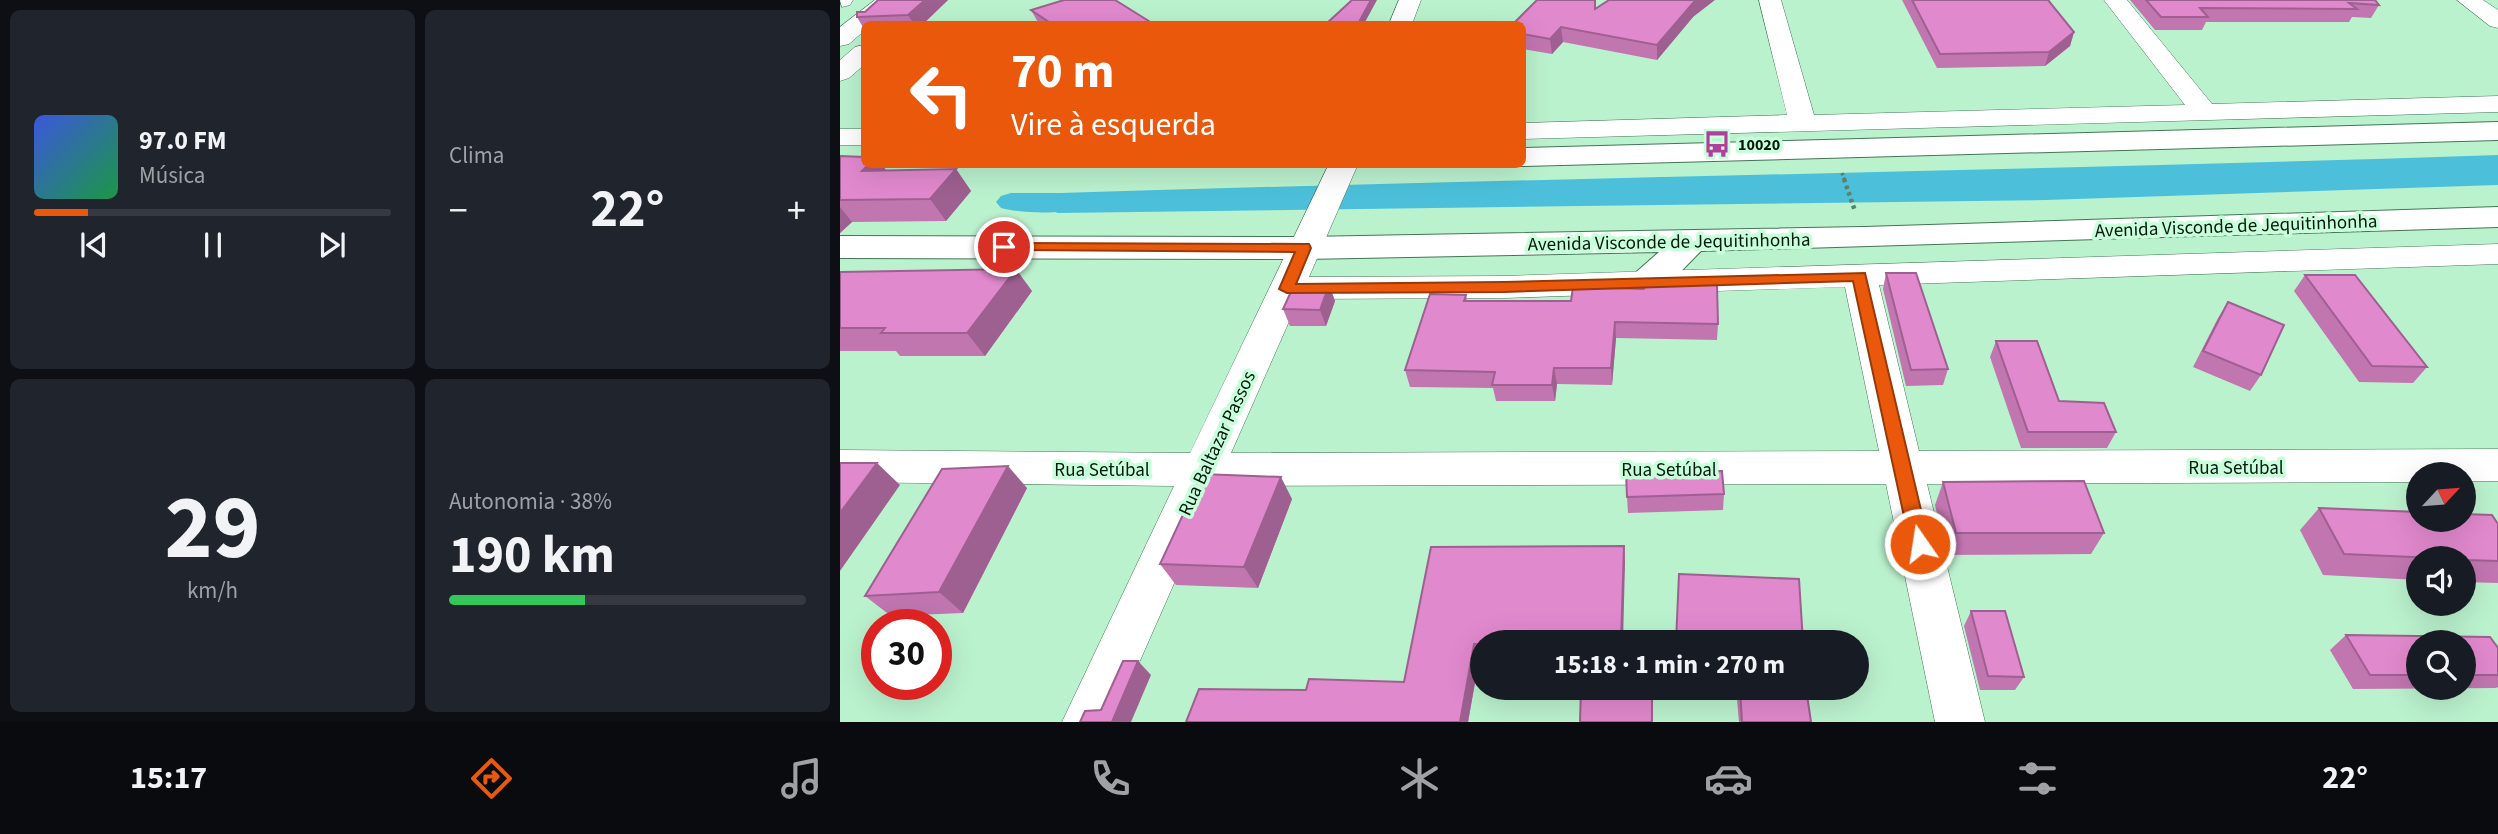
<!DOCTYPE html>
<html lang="pt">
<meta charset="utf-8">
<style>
:root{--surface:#171b24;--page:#20242c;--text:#f1f3f6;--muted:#9ea1a6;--line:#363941;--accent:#ea580c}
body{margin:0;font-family:"Source Sans 3",sans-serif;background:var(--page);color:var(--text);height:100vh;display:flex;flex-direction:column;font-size:26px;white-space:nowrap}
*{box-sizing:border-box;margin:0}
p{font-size:23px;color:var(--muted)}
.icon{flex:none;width:38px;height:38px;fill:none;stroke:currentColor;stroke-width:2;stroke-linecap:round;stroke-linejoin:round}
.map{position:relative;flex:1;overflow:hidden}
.details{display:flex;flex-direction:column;gap:10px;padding:10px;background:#0d0f14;width:840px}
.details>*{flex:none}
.guide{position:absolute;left:21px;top:21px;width:665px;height:147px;border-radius:10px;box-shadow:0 7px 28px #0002;background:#ea580c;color:#fff;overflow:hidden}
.needle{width:46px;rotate:64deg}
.buttons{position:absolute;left:1566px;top:462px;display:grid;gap:14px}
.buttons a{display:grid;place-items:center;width:70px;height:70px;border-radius:50%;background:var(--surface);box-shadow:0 7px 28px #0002;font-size:35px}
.speed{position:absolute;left:21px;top:609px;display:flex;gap:14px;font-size:35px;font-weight:700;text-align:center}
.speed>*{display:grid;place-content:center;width:91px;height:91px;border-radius:50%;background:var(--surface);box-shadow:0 7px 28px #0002;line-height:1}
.speed .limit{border:10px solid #d22;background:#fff;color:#111}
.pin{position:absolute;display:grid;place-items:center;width:60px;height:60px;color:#fff;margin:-30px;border:4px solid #fff;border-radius:50%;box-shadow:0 2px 7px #0007}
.me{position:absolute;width:77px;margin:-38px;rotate:347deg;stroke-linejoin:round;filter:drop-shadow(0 0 5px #0008)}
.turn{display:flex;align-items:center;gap:24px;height:147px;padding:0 35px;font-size:32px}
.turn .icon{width:91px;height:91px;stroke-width:2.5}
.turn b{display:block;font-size:49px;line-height:60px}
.big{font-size:52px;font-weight:700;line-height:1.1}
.details .card{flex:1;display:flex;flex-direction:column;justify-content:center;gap:10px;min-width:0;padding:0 24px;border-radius:10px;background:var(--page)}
.details .dial{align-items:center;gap:0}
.dial b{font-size:91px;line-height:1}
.song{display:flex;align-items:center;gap:21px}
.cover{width:84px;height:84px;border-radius:10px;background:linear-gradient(135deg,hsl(230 70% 55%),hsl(140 70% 35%))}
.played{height:7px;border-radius:4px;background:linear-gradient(90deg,var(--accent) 15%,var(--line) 15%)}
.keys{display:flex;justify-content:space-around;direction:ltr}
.heat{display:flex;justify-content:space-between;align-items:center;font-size:38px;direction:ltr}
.charge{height:10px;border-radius:5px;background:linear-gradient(90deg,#34c759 38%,var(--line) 0)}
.details .tiles{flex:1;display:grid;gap:10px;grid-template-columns:repeat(2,1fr)}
.trip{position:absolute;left:630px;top:630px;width:399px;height:70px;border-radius:35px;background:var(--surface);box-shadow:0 7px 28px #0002;font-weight:700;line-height:70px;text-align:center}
.menu{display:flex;height:112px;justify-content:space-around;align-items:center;background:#090b0e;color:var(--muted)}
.menu .icon{width:49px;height:49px}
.menu .current{color:var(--accent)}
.menu b{font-size:32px;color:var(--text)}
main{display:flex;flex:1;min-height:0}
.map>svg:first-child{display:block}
.water{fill:#4cc0db}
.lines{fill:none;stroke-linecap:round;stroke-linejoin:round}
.canal{fill:#4cc0db;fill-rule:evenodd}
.minor-casing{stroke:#437556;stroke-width:1}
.major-casing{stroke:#437556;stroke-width:2}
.path-far1{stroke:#5c816a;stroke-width:3.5;stroke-dasharray:2.5 2.5;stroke-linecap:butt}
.path{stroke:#5c816a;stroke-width:4.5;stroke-dasharray:3.5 3.5;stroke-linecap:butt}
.minor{fill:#fff;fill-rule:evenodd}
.major{fill:#fff;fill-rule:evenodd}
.wall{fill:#c276b0;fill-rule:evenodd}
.shaded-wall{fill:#9e6090}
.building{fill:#e189cd;stroke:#9e6090;stroke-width:2}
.route{fill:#ea580c;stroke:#983908;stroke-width:2}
.labels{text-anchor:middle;stroke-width:7;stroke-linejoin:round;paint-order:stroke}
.far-poi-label{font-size:16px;font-weight:bold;fill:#05190d;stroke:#c8ffdb;text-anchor:start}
.street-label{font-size:19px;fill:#05190d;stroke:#c8ffdb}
</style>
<main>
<section class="details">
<div class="tiles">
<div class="card">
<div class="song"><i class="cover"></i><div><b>97.0 FM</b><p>Música</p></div></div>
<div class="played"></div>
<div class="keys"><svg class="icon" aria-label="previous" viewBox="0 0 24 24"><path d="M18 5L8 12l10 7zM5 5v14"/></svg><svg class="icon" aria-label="pause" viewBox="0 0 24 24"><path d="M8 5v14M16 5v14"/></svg><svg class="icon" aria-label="next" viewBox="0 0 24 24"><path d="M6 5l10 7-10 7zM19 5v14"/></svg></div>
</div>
<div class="card"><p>Clima</p>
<div class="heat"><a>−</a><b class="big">22°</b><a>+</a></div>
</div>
<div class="card dial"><b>29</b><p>km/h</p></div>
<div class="card"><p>Autonomia · 38%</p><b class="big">190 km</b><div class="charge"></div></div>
</div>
</section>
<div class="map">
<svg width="1658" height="722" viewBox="0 0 1658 722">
<rect width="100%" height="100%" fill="#bbf2ce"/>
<path class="water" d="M1658,155V185L1206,200L218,213L186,202L220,193C699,178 1179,171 1658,155Z"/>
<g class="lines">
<path class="canal" d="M171,193H234L244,196L249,202L244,208C220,214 185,214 161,208L156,202L161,196Z"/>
<defs>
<g id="minor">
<path d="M0,0H13L10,5L2,7Z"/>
<path d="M35,0H60L33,24H24V31L9,44L0,46V27Z"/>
<path d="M559,0H581L572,24H549Z"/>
<path d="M919,0H941L974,115L1345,105L1264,0H1287L1372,104L1658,96V112L682,139V123L947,115Z"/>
<path d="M1617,0H1643L1658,10V28L1650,26Z"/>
<path d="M24,45V65L9,78L0,81V60L15,47Z"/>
<rect x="0" y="129" width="24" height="16"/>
<path d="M489,164H518L469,277L664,276L1658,244V264L1039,285L1079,451L1658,449V481H1624V474H1578V482L1087,484L1145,722H1095L1046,484L377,486L273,722H222L334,486L0,482V450L350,453ZM1005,287L1039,451L391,453L459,299L664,298Z"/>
</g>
<g id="major">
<path d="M1658,122V140L682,166L676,164H682V148Z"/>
<path d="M1658,207V227L861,251C842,269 822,298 794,290L788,282L794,274L819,252L465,259L0,258V236L465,237L1024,227Z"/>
</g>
</defs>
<use href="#minor" class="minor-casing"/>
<use href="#major" class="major-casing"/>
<path class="path-far1" d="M1002,173L1005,181"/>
<path class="path" d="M1004,179L1015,211"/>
<use href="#minor" class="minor"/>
<use href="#major" class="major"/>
</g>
<g class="wall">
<path d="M38,0H108L83,24H24V29L17,17L25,12Z"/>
<path d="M1062,0H1210L1209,2L1234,32L1230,46L1205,66L1097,68Z"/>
<path d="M1290,0H1535L1539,5L1531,18L1512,17L1509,22H1366L1362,30H1315Z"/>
<path d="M756,8L853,17L817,60L723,42L712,54L682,49V24Z"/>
<path d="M191,10L312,23V24H199Z"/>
<path d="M0,156L46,171L116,169L131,191L106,221L12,222L0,233Z"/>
<path d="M0,272L192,291L145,356H60L56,351H0Z"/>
<path d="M1046,273L1108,369L1103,385L1066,386L1043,289Z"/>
<path d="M1465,275L1587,367L1573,383L1519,382L1454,291Z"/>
<path d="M489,285L495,301L486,326H450L443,309Z"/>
<path d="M626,295L627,301L878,324L877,340L776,338L772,385L717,384L715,401H656L653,388L570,387L565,370Z"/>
<path d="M1388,302L1421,375L1410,391L1353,367L1378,318Z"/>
<path d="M1156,341L1219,401L1276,432L1267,448H1181L1150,357Z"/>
<path d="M1103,482L1264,533L1251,554L1107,555L1095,505Z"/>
<path d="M187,488L123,613L51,616L25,596Z"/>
<path d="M884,494L883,510L788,513L787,497Z"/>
<path d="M452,499L418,588L336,585L320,564Z"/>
<path d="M1479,508L1658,524V583L1624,582V558H1578V580L1483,575L1460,530Z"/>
<path d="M784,546L785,563L642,642V660H639L628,722H346L466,690L564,682Z"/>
<path d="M1131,611L1184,677L1175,690H1140L1124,626Z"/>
<path d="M1506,635L1650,637L1658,648V687L1656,688L1513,689L1490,650ZM1578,642H1624V688H1578Z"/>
<path d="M896,688H966L971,722H899Z"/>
</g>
<g class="shaded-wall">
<path d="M85,0H108L83,24H74L68,15Z"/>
<path d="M531,0H537L524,24H518Z"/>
<path d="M857,0H875L853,17L817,60V45L853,3Z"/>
<path d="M721,27L723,42L712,54L710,39Z"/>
<path d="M1234,32L1230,46L1205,66L1209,52Z"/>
<path d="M29,164H42L52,179L22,171Z"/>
<path d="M116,169L131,191L106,221L90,199Z"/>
<path d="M0,207L12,222L0,233Z"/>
<path d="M176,269L192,291L145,356L127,333Z"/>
<path d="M489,285L495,301L486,326L480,310Z"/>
<path d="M775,322L776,338L772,385L771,368Z"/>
<path d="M714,368L717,384L715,401L712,385Z"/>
<path d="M37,463L60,485L0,571V513Z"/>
<path d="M168,466L187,488L123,613L99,592Z"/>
<path d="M441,477L452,499L418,588L404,567Z"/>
<path d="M784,546L785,563L783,642H781Z"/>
<path d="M634,644L639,660L628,722H620Z"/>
<path d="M298,661L311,675L291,722H272Z"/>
</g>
<g class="building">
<path d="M38,0H85L68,15L17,17V12H25Z"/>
<path d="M224,0H275L312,23L304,24H212L191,10Z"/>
<path d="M512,0H531L518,24H486Z"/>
<path d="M697,0H755V9L769,0H857L853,3L817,45L721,27L710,39L682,34V24H673Z"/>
<path d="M1072,0H1208L1234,32L1209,52L1100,54Z"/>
<path d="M1306,0H1535L1539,5L1509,3L1517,9L1360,8L1368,17H1321Z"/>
<path d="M0,156L24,157V164H29L22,171L116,169L90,199L0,200Z"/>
<path d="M176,269L127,333H41L45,328H0V272Z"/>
<path d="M1046,273H1076L1108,369L1071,370Z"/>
<path d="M1465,275H1515L1587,367L1532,366Z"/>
<path d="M805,284L877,285L878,324L775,322L771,368H714L712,385H652L655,372L565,370L590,294L626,295L624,301H731L733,287L804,289Z"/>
<path d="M454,285H489L480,310L443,309Z"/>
<path d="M1388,302L1444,325L1421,375L1363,351Z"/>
<path d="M1156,341H1197L1219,401L1264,403L1276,432H1188Z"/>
<path d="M0,463H37L0,513Z"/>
<path d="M168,466L99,592L25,596L102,469Z"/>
<path d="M882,471L884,494L787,497L786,472Z"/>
<path d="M362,474L441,477L404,567L320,564Z"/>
<path d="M1244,481L1264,533H1116L1103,482Z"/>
<path d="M1479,508L1578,512V520H1624V514L1652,515L1658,524V561L1624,560V558H1595L1504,554Z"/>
<path d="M784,546L781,642H642V644H634L620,722H346L359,689L466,690L469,679L564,682L591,547Z"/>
<path d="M839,574L959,579L963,642H836Z"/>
<path d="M1131,611H1165L1184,677L1148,676Z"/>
<path d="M1506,635L1650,637L1658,648V675H1624V642H1578V675H1530Z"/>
<path d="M283,661H298L272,722H240L245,711L261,710Z"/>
<path d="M741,688H812V722H740Z"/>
<path d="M900,688H966L971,722H902Z"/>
</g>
<path class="route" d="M164,243L469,244L471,248L456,284L664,282L1025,273L1089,544L1086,550L1080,553L1073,550L1070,544L1013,281L664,292L447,293L439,289L455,252L159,250V244Z"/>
<defs>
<symbol id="bus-bare" viewBox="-9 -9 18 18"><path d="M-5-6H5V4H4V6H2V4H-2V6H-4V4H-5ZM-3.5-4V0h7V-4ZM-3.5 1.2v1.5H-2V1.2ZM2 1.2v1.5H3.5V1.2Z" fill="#b03f9b" stroke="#c8ffdb" stroke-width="2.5" paint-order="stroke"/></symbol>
</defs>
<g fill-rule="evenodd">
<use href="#bus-bare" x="858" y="125" width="38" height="38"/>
</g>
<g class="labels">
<g class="far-poi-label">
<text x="898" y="150">10020</text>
</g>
<g class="street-label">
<text transform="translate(1396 225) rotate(-2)" y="7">Avenida Visconde de Jequitinhonha</text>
<text transform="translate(829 241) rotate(-1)" y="7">Avenida Visconde de Jequitinhonha</text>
<text transform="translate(376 443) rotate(-65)" y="7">Rua Baltazar Passos</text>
<text x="1396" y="474">Rua Setúbal</text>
<text x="262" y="476">Rua Setúbal</text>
<text x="829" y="476">Rua Setúbal</text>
</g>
</g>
</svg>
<div class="buttons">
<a><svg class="needle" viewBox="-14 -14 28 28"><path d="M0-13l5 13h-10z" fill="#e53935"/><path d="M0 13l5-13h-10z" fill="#9ea1a6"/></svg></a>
<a><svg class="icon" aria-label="sound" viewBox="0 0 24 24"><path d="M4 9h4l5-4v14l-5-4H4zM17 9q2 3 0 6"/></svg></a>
<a><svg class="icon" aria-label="search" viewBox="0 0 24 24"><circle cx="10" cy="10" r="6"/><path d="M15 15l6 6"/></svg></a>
</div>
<div class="speed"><div class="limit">30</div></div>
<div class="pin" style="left:164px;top:247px;background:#d93025"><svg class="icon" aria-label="arrive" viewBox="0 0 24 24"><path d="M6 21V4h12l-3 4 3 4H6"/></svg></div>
<svg class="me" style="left:1080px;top:544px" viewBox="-20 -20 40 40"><circle r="17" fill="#ea580c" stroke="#fff" stroke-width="3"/><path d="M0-11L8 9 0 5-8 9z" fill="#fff"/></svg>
<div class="trip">15:18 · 1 min · 270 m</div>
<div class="guide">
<div class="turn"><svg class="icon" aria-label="left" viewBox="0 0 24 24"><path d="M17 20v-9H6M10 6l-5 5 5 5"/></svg><div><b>70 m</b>Vire à esquerda</div></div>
</div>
</div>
</main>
<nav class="menu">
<b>15:17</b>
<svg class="icon current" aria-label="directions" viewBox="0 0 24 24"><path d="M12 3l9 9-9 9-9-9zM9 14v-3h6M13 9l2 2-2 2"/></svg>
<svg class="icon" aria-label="music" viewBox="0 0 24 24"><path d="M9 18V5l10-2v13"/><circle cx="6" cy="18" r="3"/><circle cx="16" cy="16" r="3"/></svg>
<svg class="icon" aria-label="phone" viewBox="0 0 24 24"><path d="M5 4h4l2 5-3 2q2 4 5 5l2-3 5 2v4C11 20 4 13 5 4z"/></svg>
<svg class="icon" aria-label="climate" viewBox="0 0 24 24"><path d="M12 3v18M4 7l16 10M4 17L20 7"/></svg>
<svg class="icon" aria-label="car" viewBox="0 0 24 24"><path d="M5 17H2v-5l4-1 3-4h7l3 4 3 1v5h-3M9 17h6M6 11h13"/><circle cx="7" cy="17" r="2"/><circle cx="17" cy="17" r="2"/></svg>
<svg class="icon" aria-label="filters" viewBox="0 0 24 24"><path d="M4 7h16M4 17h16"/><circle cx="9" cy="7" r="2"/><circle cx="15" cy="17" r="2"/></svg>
<b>22°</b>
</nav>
